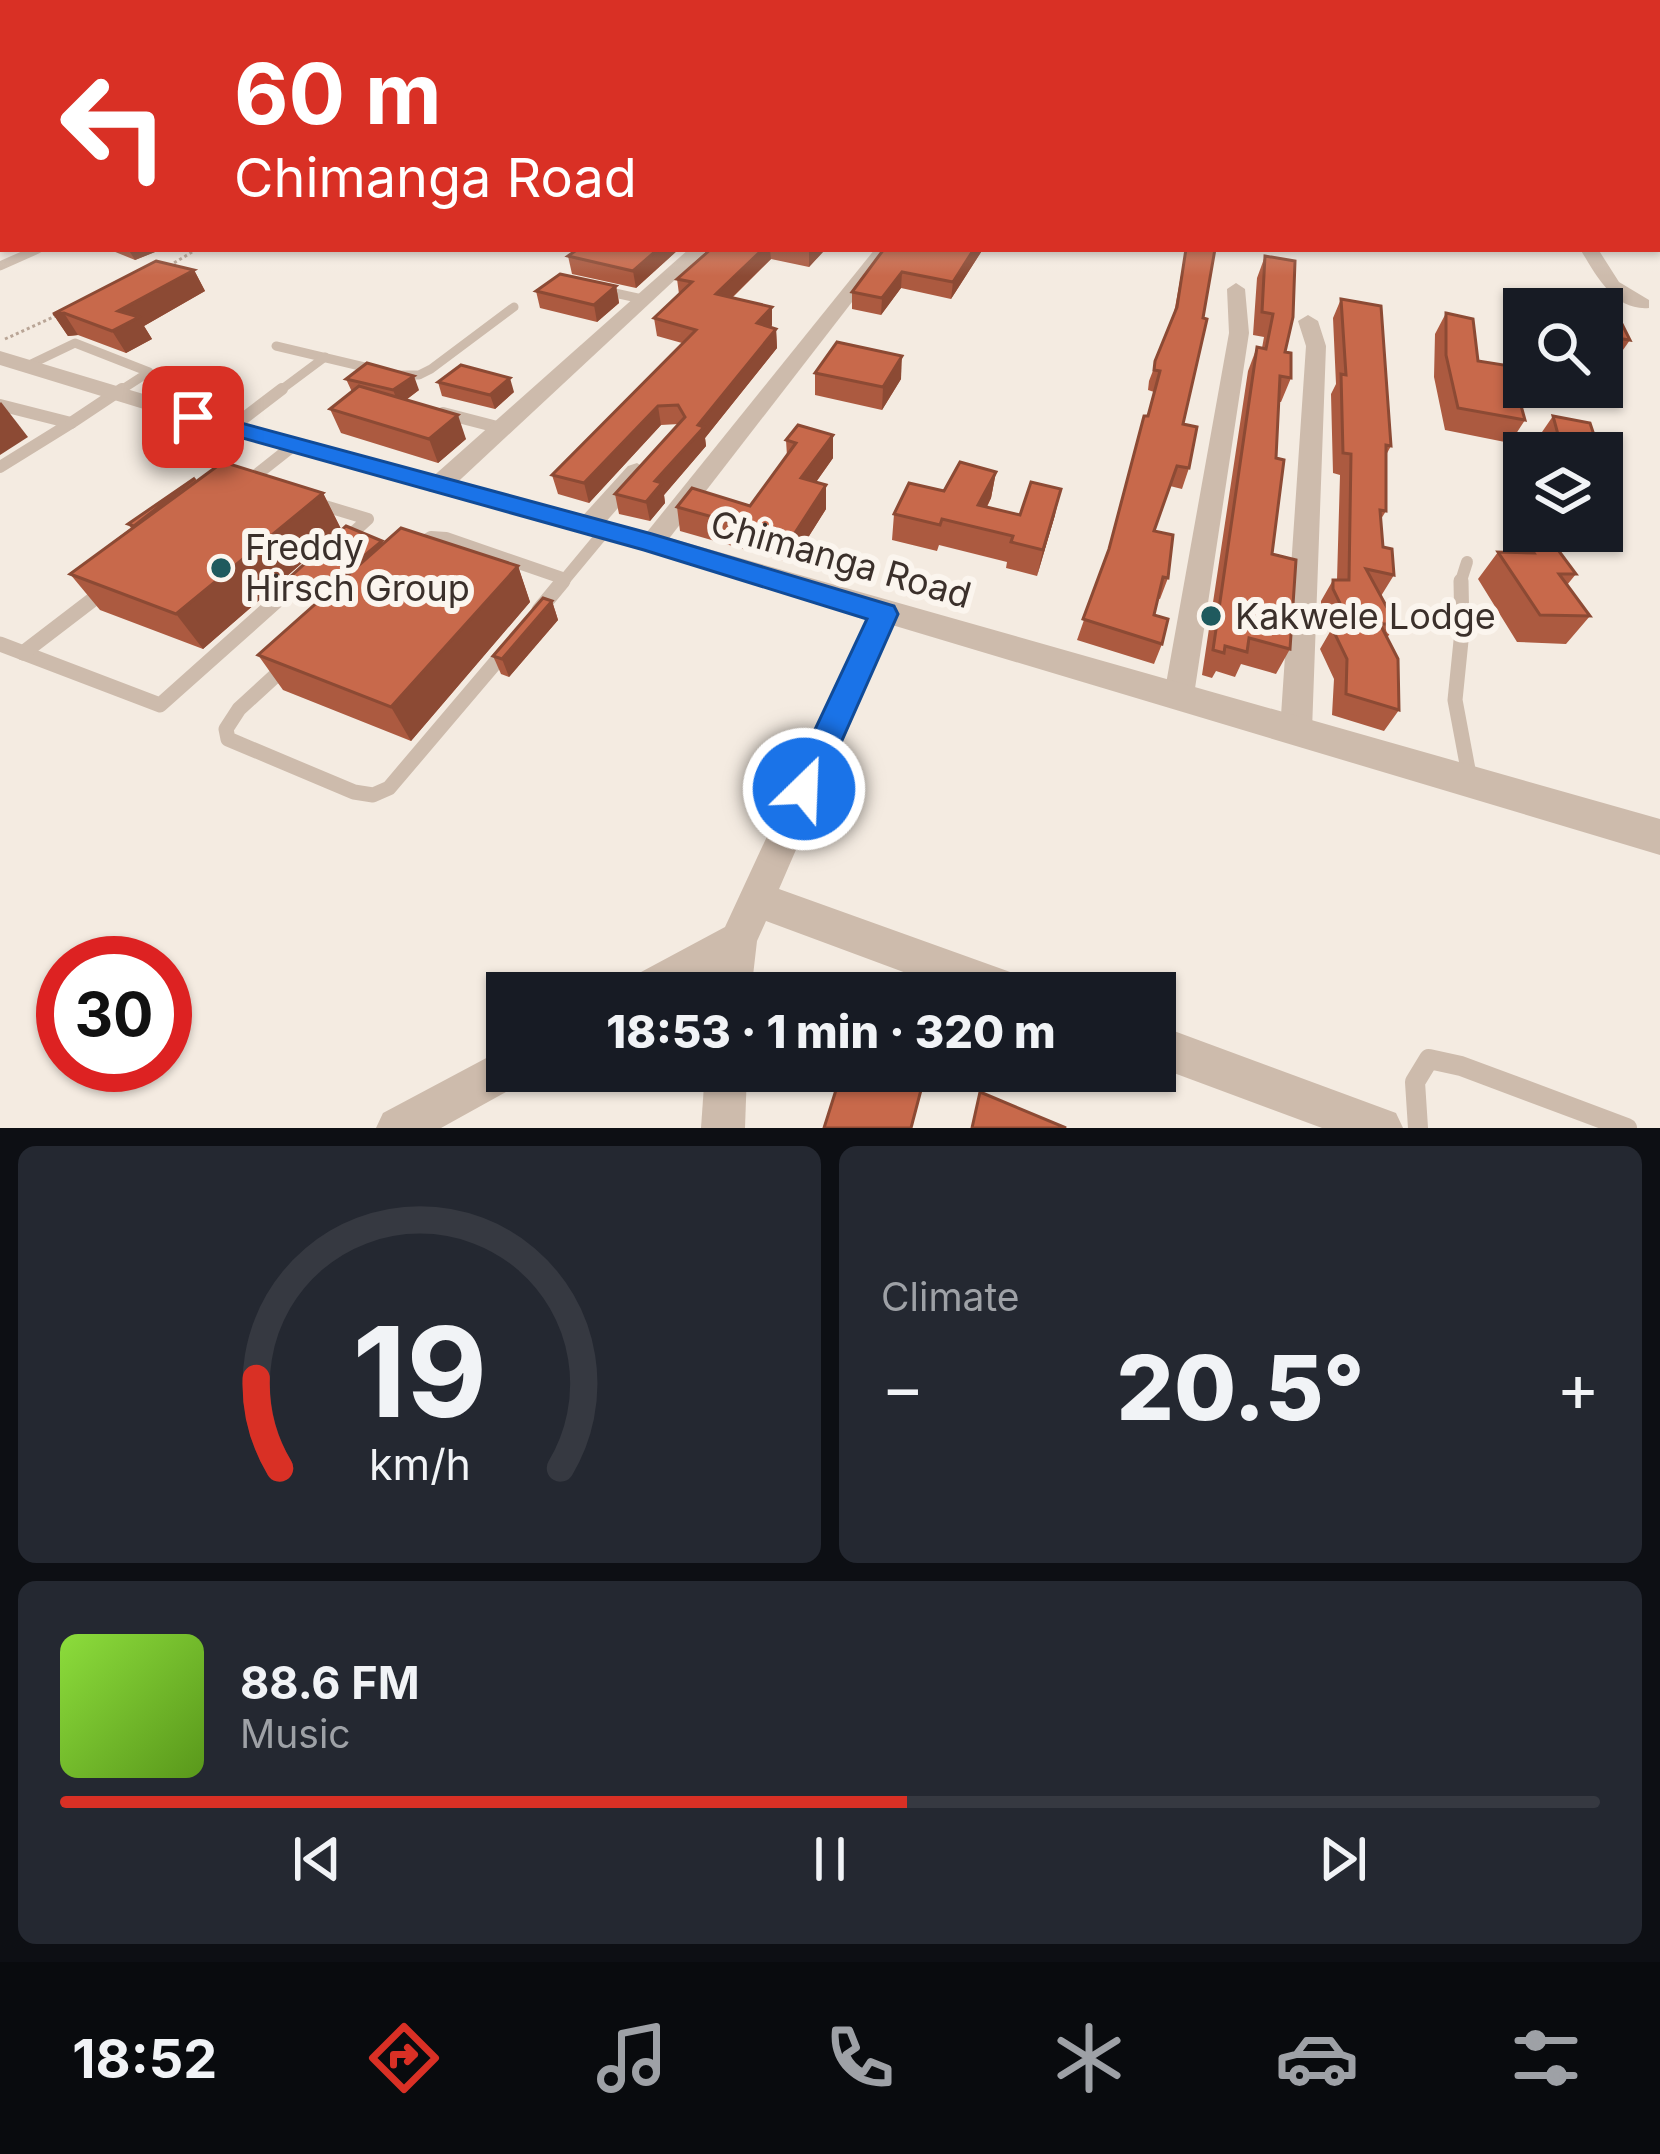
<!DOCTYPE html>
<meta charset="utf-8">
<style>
:root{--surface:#171b24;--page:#242831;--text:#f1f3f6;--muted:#9ea1a6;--line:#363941;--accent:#d93025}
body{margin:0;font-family:Inter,sans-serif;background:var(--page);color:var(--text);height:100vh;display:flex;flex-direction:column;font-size:45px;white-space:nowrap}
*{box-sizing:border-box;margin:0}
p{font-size:39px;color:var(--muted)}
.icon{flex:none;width:66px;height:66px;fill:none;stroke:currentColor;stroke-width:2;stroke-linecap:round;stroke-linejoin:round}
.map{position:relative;height:1128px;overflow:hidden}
.drawer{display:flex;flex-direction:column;gap:18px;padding:18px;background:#0d0f14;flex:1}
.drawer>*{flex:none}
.guide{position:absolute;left:0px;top:0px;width:1662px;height:252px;box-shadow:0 3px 9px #0004;background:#d93025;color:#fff;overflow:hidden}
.fabs{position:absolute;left:1503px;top:288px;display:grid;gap:24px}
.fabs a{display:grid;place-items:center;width:120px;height:120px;border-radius:0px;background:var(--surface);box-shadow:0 3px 9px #0004;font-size:60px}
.speed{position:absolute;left:36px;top:936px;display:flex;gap:24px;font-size:60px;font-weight:700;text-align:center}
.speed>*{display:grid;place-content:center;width:156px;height:156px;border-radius:50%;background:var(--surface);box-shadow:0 3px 9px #0004;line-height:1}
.speed .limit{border:18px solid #d22;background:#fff;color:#111}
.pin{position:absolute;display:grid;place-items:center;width:102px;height:102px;color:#fff;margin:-51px;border-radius:24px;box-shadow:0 6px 18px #0006}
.me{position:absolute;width:132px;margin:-66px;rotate:24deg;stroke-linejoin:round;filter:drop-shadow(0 0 9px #0008)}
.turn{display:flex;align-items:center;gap:42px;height:252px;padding:0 36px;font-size:54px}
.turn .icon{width:156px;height:156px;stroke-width:2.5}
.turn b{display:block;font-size:84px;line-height:102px}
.big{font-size:90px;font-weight:800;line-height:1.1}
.drawer .card{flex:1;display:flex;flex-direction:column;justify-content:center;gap:18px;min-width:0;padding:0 42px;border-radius:18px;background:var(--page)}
.drawer .dial{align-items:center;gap:0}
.dial svg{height:312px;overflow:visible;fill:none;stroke:var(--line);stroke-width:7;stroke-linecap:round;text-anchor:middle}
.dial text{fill:var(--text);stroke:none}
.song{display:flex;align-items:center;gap:36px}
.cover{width:144px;height:144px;border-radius:18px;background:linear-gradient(135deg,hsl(90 70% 55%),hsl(90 70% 35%))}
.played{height:12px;border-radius:6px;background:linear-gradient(90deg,var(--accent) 55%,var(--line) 55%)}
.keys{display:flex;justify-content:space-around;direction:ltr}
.heat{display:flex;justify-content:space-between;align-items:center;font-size:66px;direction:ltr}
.drawer .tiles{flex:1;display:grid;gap:18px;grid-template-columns:1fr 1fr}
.card:last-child{grid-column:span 2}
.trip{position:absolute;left:486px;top:972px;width:690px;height:120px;border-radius:0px;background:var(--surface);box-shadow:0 3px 9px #0004;font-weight:800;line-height:120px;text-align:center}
.dock{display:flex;height:192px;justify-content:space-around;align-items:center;background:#090b0e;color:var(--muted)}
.dock .icon{width:84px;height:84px}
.dock .current{color:var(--accent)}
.dock b{font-size:54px;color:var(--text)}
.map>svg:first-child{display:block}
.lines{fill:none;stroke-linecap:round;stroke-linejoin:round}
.path{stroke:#b9a596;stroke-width:3;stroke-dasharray:3 3;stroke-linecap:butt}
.service-far3{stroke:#cdbbac;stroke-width:9}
.service-far2{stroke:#cdbbac;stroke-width:12}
.service-far1{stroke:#cdbbac;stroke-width:15}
.service{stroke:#cdbbac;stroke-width:20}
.minor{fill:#cdbbac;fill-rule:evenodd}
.tertiary{fill:#cdbbac;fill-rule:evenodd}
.wall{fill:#ac5a40}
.shaded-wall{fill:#8c4a34}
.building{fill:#c8694b;stroke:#8c4a34;stroke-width:3}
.route{fill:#1a73e8;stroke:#114b97;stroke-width:3}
.poi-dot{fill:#1f5a5e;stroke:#fbf5ee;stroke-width:4.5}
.labels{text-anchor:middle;stroke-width:12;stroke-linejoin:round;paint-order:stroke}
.poi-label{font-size:36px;fill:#3b302b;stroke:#fbf5ee;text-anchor:start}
.street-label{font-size:36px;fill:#3b302b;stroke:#fbf5ee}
</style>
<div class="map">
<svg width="1660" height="1128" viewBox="0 0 1660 1128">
<rect width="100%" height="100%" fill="#f4ebe1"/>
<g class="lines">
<g class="path">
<path d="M169,266L197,249"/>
<path d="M5,339L60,314"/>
</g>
<g class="service-far3">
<path d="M0,266L38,249"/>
<path d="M601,290L642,299"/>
<path d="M276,346L377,370"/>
<path d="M27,366L75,343L149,372L118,392"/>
<path d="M398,375H419L431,369L514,307"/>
<path d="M278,392L325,357"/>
</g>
<g class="service-far2">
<path d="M0,405L71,423L0,467"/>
<path d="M443,413L501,428"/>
<path d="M71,423L122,389"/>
<path d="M231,428L282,389"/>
<path d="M246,483L294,445"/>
<path d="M315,503L368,519L345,540"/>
<path d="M417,545L431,537L446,538L565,579"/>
<path d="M296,584L306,575"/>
<path d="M561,584L605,531"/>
<path d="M1460,584L1467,562"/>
</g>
<g class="service-far1">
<path d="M1461,581L1462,631L1455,700L1470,780"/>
<path d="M539,610L563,581"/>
<path d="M0,644L160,705L299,581"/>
<path d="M23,653L104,591"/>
<path d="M286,666L239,709L226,729L228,739L354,792L373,795L389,788L506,650"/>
</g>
<path class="service" d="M1418,1128L1415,1082L1429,1059L1461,1066L1627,1128"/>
<g class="minor">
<path d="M3,174V184L0,185V175Z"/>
<path d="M689,249H708L447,492H429L426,486L429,480Z"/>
<path d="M875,249H893L661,549H643L639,543L643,537Z"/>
<path d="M1580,249H1598L1619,282L1649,300V308C1614,311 1596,275 1580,249Z"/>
<path d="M1236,283L1245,289L1249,333L1194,695L1190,704L1179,707L1168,704L1164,695L1229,333L1227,289Z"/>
<path d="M1308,315L1318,321L1326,346L1312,730L1307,739L1296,743L1285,739L1280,730L1306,346L1298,321Z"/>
<path d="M637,463L649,471L646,476L597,532H579L575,526L579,520L628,466Z"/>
<path d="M884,603L894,606L898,614L779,889L1013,973L1027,979L1033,993H960L766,921L757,941L751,993H711L714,975L681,993H622L628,979L725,927L870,614L874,606Z"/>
<path d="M1155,1024L1396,1113L1403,1128H1322L1155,1066Z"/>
<path d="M507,1047V1071H527L522,1083L441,1128H376L383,1113Z"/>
<path d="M705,1071H747L745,1128H701Z"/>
</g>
<path class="tertiary" d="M0,351L240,423L652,533L1660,819V855L645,551L222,433L0,365Z"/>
</g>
<g class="wall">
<path d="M108,249H159L160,250L135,260Z"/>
<path d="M679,249L636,288L572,274L568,256Z"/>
<path d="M711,249H825L809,267L771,259L732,298L772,307V325L771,328L776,329L777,348L705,438L706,446L664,495L665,503L650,521L619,514L615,494L679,424L661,425L589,503L558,494L552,475L682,343L657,336L654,318L679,294L677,279Z"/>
<path d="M884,249H983L951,299L901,288L881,315L852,309V292Z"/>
<path d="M1186,249L1183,424L1189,468L1182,489L1170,486L1154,531L1168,578L1160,599H1158L1154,615L1162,644L1154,664L1077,640L1106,557L1147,416L1154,392L1148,390L1149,381L1173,318Z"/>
<path d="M1265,256L1291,378L1281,402H1279L1272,554L1290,649L1276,674L1241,664L1235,677L1216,671L1212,678L1202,675L1248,371L1257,347L1262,348L1264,337L1253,335L1257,278Z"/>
<path d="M194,270L205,291L144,326L152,339L126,353L78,335L68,336L53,314Z"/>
<path d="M616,286L619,303L597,322L540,308L536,291Z"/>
<path d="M1341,299L1391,446L1386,455V511L1381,519L1383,547L1394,575L1381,596L1396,624L1387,638L1399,710L1384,731L1332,715L1334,679L1320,649L1331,630L1321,610V601L1333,580H1337L1340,475L1333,473L1331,394L1336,384L1333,318Z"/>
<path d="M1446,313L1478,361L1525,420L1510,443L1445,430L1434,377L1435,334Z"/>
<path d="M1602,319L1630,340L1618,357L1602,355Z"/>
<path d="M815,373L901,379L882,410L815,395Z"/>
<path d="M346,379L419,390L406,400L466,439L438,463L341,433L330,409L352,392Z"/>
<path d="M438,382L514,392L495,409L442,396Z"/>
<path d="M1553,416L1600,453H1547L1542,432Z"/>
<path d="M786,440L833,458L816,482L826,485V509L792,563L680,531L677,507L750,506L787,456Z"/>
<path d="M996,472L991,498L987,507L1020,515H1055L1037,576L1006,568L1007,562L939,545L937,551L892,540L894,514L944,491Z"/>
<path d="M1602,474L1616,508L1602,525Z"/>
<path d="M195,478L197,481L323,493L341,529L203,649L100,610L70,574L131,528L128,524Z"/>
<path d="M1521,534L1576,574L1567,585L1590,616L1566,644L1517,642L1478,579L1498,552H1508Z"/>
<path d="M382,541L383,544L518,566L530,602L411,741L283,690L258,655L316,603L299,597L288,579Z"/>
<path d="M552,601L558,620L509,677L501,674L493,656Z"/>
</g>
<g class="shaded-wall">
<path d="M3,118V135L0,136V119Z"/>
<path d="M128,249H159L160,250L135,260Z"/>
<path d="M658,249H679L636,288L633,271Z"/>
<path d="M763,249H770L771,259L718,311L716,294Z"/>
<path d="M825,249V250L809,267V250Z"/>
<path d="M974,249H983L951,299L953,282Z"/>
<path d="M194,270L205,291L144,326L152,339L126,353L112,331L118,311Z"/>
<path d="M902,272L901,288L881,315L882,298Z"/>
<path d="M616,286L619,303L597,322L594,305Z"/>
<path d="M772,307V325L759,341L757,323Z"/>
<path d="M64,313L78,335L68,336L53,314Z"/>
<path d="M776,329L777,348L705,438L706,446L664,495L665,503L650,521L646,502L655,481L698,425Z"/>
<path d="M902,356L901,379L882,410L883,387Z"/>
<path d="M414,376L419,390L399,405L393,390Z"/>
<path d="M510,378L514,392L495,409L490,395Z"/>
<path d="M1,402L28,437L0,455V403Z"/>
<path d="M658,406L661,425L589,503L584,483Z"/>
<path d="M458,415L466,439L438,463L429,439Z"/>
<path d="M833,435V458L802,502L801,478Z"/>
<path d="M996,472L991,498L976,527L978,505Z"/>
<path d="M826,485V509L792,563L791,539Z"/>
<path d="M1061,489L1055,515L1037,576L1043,550Z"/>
<path d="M323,493L341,529L203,649L176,614Z"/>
<path d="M382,541L390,560L333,609L322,591Z"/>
<path d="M518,566L530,602L411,741L391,707Z"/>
<path d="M552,601L558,620L509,677L502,659Z"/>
</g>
<g class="building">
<path d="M578,249H658L633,271L568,256Z"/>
<path d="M711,249H763L716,294L772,307L757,323L776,329L698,425L704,427L655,481L662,483L646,502L615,494L685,417L678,405L658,406L584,483L552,475L696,330L654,318L692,282L677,279Z"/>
<path d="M884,249H974L953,282L902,272L882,298L852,292Z"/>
<path d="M1186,249H1215L1203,318L1207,319L1183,424L1197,427L1189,468L1177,466L1154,531L1173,535L1168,578L1163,577L1154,615L1168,619L1162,644L1083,619L1109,549L1144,416H1148L1160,371L1154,370L1155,361L1177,307Z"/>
<path d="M1265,256L1295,261L1293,317L1285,352L1291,353V378L1280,376L1276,458L1284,460L1272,554L1296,560L1290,649L1249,638L1247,652L1225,646L1224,653L1213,650L1257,347L1266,349L1273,314L1262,312Z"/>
<path d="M156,261L194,270L118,311L139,317L112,331L64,313L53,314Z"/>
<path d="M560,274L616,286L594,305L536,291Z"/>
<path d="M1341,299L1381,306L1391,446L1386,445V511L1380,510L1383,547L1392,549L1394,575L1366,569L1396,624H1380L1398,659L1399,710L1346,694L1347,659L1332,628H1352L1333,589V580H1349L1351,454L1343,453L1341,374L1346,375Z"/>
<path d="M1446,313L1473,319L1478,361L1510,366L1525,420L1458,408L1446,355Z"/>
<path d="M1602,319L1621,322L1630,340L1602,336Z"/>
<path d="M837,342L902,356L883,387L815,373Z"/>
<path d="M367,363L414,376L393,390L346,379Z"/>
<path d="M461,365L510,378L490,395L438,382Z"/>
<path d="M359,386L458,415L429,439L330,409Z"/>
<path d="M1553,416L1590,423L1600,453H1563Z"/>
<path d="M798,425L833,435L801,478L826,485L791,539L677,507L692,488L750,506L796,443L786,440Z"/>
<path d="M223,462L323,493L176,614L70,574Z"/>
<path d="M960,462L996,472L978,505L1020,515L1031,482L1061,489L1043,550L1011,542L1013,536L942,519L940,525L894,514L909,483L944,491Z"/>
<path d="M1602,474L1616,508L1602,506Z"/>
<path d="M195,478L134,526L128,524Z"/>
<path d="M346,526L382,541L322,591L288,579Z"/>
<path d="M401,528L518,566L391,707L258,655Z"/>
<path d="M1521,534L1547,535L1576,574H1559L1590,616L1540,615L1498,552L1534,553Z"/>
<path d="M543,598L552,601L502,659L493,656Z"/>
<path d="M842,1071H926L911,1128H824Z"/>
<path d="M980,1092L1066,1128H972Z"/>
</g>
<linearGradient id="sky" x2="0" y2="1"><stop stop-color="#7eb2d2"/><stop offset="0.43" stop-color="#faf6f2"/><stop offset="1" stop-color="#faf6f2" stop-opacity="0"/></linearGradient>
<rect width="1660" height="276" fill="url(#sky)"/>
<path class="route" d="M193,410L652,534L894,606L898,614L816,799L804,804L792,799L787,789L867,619L644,550L185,422V412Z"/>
<g class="poi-dot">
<circle cx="221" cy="568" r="12"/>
<circle cx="1211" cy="616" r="12"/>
</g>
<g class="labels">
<g class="poi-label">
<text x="245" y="560">Freddy<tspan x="245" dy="41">Hirsch Group</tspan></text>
<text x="1235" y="629">Kakwele Lodge</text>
</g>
<g class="street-label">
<text transform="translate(841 559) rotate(16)" y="13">Chimanga Road</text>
</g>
</g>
</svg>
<div class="fabs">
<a><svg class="icon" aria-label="search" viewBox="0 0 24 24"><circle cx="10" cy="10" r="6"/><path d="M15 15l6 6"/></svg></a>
<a><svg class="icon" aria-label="layers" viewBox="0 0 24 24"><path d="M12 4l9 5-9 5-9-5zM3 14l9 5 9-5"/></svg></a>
</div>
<div class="speed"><div class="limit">30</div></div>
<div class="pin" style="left:193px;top:417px;background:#d93025"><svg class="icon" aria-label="arrive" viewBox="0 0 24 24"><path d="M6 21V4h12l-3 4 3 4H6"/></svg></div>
<svg class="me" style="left:804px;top:789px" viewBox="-20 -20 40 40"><circle r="17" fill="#1a73e8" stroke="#fff" stroke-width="3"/><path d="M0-11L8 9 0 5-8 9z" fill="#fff"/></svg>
<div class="trip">18:53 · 1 min · 320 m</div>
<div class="guide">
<div class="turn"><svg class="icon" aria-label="left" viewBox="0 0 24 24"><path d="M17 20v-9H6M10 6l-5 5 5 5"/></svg><div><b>60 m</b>Chimanga Road</div></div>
</div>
</div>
<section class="drawer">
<div class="tiles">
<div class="card dial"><svg viewBox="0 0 100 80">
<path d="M14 69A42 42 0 1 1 86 69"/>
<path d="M14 69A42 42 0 0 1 8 46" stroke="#d93025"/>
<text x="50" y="56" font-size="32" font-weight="700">19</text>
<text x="50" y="72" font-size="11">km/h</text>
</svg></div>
<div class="card"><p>Climate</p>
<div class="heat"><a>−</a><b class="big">20.5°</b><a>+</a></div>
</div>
<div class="card">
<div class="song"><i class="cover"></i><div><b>88.6 FM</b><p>Music</p></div></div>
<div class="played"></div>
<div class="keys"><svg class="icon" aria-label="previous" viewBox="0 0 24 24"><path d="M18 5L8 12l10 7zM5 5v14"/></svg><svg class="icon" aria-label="pause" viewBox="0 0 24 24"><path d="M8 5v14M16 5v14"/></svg><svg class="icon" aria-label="next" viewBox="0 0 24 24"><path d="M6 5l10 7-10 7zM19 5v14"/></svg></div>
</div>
</div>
</section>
<nav class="dock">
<b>18:52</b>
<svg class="icon current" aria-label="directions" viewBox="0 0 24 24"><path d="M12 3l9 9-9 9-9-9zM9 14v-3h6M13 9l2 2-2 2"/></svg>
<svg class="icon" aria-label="music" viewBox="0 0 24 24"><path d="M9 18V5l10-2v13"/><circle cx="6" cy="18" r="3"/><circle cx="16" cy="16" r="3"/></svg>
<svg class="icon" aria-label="phone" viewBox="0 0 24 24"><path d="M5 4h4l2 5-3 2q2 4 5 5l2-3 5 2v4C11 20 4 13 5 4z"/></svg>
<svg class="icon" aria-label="climate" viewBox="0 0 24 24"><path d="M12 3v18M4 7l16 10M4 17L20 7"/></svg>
<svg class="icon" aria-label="car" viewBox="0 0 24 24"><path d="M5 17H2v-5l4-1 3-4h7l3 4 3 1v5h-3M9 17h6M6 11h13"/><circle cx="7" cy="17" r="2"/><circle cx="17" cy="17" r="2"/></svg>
<svg class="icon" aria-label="filters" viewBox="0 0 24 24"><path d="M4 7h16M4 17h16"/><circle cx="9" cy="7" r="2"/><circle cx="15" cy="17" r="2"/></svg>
</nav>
